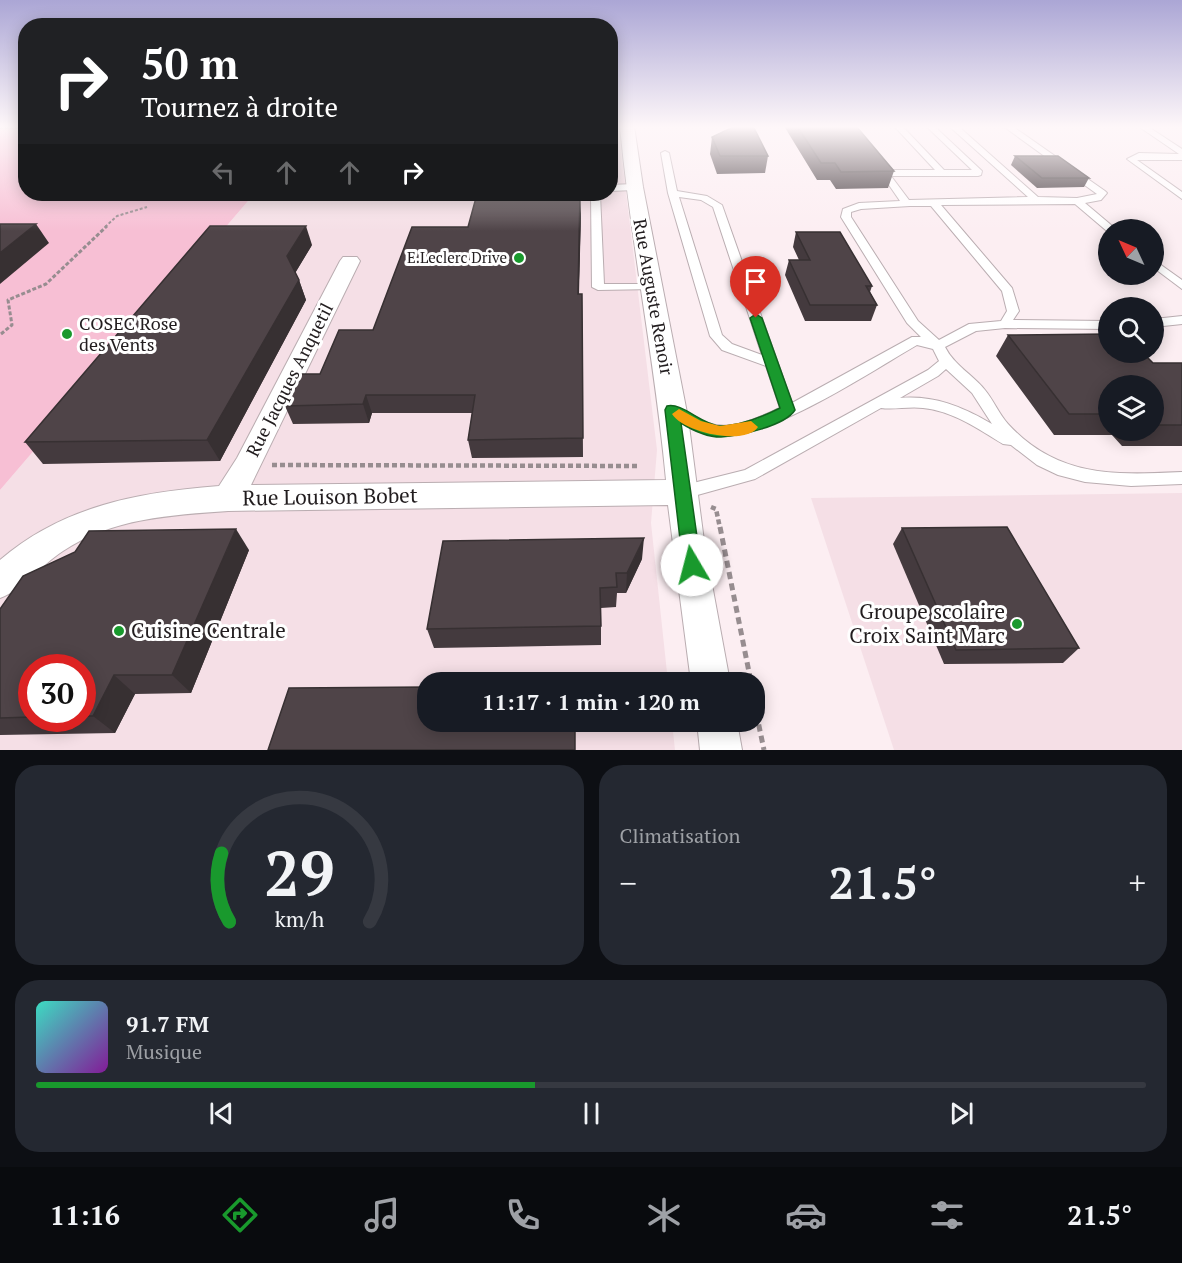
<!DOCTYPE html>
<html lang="fr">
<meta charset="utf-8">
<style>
:root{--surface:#171b24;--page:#242831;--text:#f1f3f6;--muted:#9ea1a6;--line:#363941;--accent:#19992d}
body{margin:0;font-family:"PT Serif",serif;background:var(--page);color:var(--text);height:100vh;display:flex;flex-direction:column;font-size:22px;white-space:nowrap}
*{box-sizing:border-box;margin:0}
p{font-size:20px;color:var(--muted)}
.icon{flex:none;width:33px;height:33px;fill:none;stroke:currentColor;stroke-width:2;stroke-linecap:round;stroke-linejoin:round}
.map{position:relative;height:750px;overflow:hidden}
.details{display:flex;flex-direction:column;gap:15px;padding:15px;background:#0d0f14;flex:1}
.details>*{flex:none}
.banner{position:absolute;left:18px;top:18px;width:600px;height:183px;border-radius:24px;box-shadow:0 3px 15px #0003;background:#202124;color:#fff;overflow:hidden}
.needle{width:39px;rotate:314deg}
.buttons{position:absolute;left:1098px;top:219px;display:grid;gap:12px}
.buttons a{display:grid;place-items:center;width:66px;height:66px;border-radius:50%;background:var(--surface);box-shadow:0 3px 15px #0003;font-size:30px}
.speed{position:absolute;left:18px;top:654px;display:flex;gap:12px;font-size:30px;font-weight:700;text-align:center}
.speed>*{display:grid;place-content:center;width:78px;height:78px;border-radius:50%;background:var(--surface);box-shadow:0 3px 15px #0003;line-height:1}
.speed .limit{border:9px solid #d22;background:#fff;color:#111}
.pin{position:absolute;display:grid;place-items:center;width:51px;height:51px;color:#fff;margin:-62px -26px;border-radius:50% 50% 50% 0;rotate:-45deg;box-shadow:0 0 6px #0007}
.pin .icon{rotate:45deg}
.me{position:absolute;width:66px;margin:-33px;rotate:352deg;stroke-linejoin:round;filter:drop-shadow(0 0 4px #0008)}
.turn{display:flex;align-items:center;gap:21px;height:126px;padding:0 24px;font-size:27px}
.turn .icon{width:78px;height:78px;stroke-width:2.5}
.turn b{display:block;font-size:42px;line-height:51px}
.lanes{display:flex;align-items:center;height:57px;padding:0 24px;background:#0003;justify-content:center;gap:30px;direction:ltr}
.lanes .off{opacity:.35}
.big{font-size:45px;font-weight:600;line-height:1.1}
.details .card{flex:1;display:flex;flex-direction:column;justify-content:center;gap:9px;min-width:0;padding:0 21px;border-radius:24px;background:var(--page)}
.details .dial{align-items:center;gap:0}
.dial svg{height:156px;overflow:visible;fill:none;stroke:var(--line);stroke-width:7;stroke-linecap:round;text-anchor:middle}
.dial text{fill:var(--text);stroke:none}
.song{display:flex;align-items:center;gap:18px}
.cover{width:72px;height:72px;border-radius:9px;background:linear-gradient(135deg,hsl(170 70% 55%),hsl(290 70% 35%))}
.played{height:6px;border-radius:3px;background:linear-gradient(90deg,var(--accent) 45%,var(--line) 45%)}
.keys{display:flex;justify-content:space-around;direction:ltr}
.heat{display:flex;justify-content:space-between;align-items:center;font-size:33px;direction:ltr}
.details .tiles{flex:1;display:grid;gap:15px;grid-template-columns:1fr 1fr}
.card:last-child{grid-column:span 2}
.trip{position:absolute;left:417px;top:672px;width:348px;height:60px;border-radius:24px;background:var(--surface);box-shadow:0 3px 15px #0003;font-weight:600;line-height:60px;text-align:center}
.menu{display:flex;height:96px;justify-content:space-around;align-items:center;background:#090b0e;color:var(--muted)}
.menu .icon{width:42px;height:42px}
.menu .active{color:var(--accent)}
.menu b{font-size:27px;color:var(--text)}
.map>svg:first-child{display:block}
.built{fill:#f5dfe6;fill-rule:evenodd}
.green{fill:#f7bfd4}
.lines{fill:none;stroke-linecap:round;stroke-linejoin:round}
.lane-casing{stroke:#baadb1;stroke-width:2}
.street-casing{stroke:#baadb1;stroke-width:2}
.path-far3{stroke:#978d90;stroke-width:2;stroke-dasharray:3 2;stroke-linecap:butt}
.path-far2{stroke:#978d90;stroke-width:3;stroke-dasharray:4 2;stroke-linecap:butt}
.path-far1{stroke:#978d90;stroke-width:4.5;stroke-dasharray:5 3;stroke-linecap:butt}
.path{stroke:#978d90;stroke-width:5;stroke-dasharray:7 4.5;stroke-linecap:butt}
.lane{fill:#fff;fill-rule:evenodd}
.street{fill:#fff;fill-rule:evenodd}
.wall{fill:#443a3e;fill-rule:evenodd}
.shaded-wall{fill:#373032}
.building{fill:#4f4448;stroke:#373032;stroke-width:1.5}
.route{fill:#19992d;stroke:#10631d;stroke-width:1.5}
.slow{fill:#f59e0b}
.poi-dot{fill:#19992d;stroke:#fff;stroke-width:2}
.labels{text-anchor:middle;stroke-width:6;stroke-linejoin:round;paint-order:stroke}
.far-poi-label{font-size:15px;fill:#221d1f;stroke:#fff;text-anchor:end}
.street-label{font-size:18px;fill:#221d1f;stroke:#fff}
.poi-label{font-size:18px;fill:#221d1f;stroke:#fff;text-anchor:start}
.near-street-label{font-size:21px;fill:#221d1f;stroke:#fff}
.near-poi-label{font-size:21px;fill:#221d1f;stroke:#fff;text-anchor:end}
</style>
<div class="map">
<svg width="1182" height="750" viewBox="0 0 1182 750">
<rect width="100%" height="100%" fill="#fceef2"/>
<g class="built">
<path d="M611,126H618L657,450L651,523L668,682H428V722H672L675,750H0V490L254,194H610ZM32,668H82V718H32Z"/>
<path d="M1182,493V750H894L811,498Z"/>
</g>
<path class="green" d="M0,126H25L26,194H254L0,490Z"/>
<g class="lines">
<defs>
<g id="lane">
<path d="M894,126H902L944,170H972L926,126H934L982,171L981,175L978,176H891L909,200L1028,197L949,126H958L1038,197L1077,198L1097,194L1003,126H1012L1105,191L1107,193L1101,200L1085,203L1117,230H1108V232L1075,204L941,205L1012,288L1019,311L1013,320L1108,321V329L1005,328L976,331L945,347C954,365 973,375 985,390C994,401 999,414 1008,424C1058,478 1114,475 1182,472V484L1131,486L1085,482L1058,475L1037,465L1011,445L1003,444C978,429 953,411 923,408C909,406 894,410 881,408L755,479L683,499L677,497L675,492L677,487L745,470L928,370L939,361L933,349L917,345C870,372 772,438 719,436C701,436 684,424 669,415L667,411L669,407L674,406C686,409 696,419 708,423C731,432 759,417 780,408L766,366L722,350L710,336L668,193L661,153L665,151L669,153L677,191L707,196L722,205L792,403L912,337H921L907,323L841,217L843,209L859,203L900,201L878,169L879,167H885L887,170H935ZM679,197L701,200L713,207L762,355L732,344L722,335ZM910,206H931L1002,291L1007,311L1001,321L969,324L939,340L918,321L851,217V212L861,209ZM946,369L972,393L992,424C963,407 934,395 900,398L938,376Z"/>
<path d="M1138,126H1147L1182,149V160H1137L1182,192V199L1127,159L1139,153L1179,154Z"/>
<path d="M610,185L634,184L639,187L634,190L610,191Z"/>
<path d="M591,194H600L604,284H652L658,287L656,289L598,290L592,287Z"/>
<path d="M1154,260L1182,280V289L1154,268Z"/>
<path d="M1182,316V324L1154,327V319Z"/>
</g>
<g id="street">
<path d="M620,126H634L643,187L688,418L704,541L730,682H691L668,505L228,511C171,515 112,518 63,551C41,565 24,589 0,598V560C63,506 139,492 219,486L237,458L340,261L343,257H357L360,261L251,485L666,480C655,361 631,245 620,126Z"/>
<path d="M697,722H737L742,750H700Z"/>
</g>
</defs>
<use href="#lane" class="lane-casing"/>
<use href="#street" class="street-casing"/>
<g class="path-far3">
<path d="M0,128H26"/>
<path d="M105,227L117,216L147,207"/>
</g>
<path class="path-far2" d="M1,334L12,325L8,300L46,284L107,226"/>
<g class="path-far1">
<path d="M272,465L640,466"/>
<path d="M711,507L716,509L720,528"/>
</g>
<g class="path">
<path d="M720,527L751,682"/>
<path d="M754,702L764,750"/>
</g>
<use href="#lane" class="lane"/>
<use href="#street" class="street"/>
</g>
<g class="wall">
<path d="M784,126H856L894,171L888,188L836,189L830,180H817Z"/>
<path d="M712,137L768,156L765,173L717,174L710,154Z"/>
<path d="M1015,156L1089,178L1084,187L1037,188L1011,165Z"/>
<path d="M581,214L579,294H582L583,457L472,458L468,440L472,413H372L369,423L293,424L285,406L320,374L373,330L468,227Z"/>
<path d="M796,232L872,286L870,292L877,305L871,321H805L785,275L789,260H799L793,247Z"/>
<path d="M312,245L295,273L299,280L306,300L220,461L43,464L25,442Z"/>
<path d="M1008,335L1153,363H1182V446H1122L1112,435H1054L996,356ZM1108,386H1154V430H1108Z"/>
<path d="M902,528L1079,648L1063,663L944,664L893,544Z"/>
<path d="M249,550L191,693L135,694L115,733L0,735V609ZM32,668H82V718H32Z"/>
<path d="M642,559L626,593H617L616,607L601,608V645L434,648L427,629Z"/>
</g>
<g class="shaded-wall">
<path d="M580,198L581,214L578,312V294Z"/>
<path d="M36,224L49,243L0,284V253Z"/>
<path d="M306,226L312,245L294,275L287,256Z"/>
<path d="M299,280L306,300L220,461L207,440Z"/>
<path d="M366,395L372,413L369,423L363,404Z"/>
<path d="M236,529L249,550L191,693L172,675Z"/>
<path d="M644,538L642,559L626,593L627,573Z"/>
<path d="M114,675L135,694L115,733L93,716Z"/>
</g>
<g class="building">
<path d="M735,126H753L768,156H720L712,137Z"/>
<path d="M797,126H856L894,171L841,172L835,163H821Z"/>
<path d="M1015,156H1058L1089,178H1042Z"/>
<path d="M477,194H580L578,294H582L583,438L468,440L475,395H366L363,404L285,406L300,374H320L339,330H373L412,227H468Z"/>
<path d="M0,224H36L0,253Z"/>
<path d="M210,226H306L287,256L299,280L207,440L25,442Z"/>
<path d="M796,232H840L872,286H866L877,305H810L789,260H810Z"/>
<path d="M1108,334V352H1142L1153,363H1182V425H1154V386H1108V414H1069L1008,335Z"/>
<path d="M1007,527L1079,648L956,650L902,528Z"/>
<path d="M236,529L172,675H114L93,716H82V668H32V717L0,718V609L23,576L75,552L89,531Z"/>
<path d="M644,538L627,573H616L617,587L600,588L601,626L427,629L443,541Z"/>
<path d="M428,687V722H575V750H268L289,688Z"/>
</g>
<linearGradient id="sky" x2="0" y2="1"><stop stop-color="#aba6d5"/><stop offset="0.55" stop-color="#fef7f9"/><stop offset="1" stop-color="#fef7f9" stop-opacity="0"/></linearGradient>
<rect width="1182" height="231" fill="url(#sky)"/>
<path class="route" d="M756,314L762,318L795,410C785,426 739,436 721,437C708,437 692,430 681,423L701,565L698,570L692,573L686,570L683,565L665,410L667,406C682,402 702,425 720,426C741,426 762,417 780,408L750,318Z"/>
<path class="slow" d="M679,409L701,421L720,426L751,421L758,427C746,446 684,433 672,414Z"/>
<g class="poi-dot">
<circle cx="519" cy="258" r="6"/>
<circle cx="67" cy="334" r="6"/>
<circle cx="1017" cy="624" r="6"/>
<circle cx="119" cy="631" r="6"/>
</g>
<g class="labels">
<g class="far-poi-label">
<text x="507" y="263">E.Leclerc Drive</text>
</g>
<g class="street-label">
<text transform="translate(653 297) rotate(80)" y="6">Rue Auguste Renoir</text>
<text transform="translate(290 380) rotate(-63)" y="6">Rue Jacques Anquetil</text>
</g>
<g class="poi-label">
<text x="79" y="330">COSEC Rose<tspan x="79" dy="21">des Vents</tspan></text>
</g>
<g class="near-street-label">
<text transform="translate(330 497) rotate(-1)" y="7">Rue Louison Bobet</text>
</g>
<g class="near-poi-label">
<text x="1005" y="619">Groupe scolaire<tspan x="1005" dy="24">Croix Saint Marc</tspan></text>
<text x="131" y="638" text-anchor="start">Cuisine Centrale</text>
</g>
</g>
</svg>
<div class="buttons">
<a><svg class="needle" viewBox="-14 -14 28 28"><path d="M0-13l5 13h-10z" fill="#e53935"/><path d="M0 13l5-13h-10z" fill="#9ea1a6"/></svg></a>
<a><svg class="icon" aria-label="search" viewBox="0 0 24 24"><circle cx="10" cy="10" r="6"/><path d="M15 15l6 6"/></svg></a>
<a><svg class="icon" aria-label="layers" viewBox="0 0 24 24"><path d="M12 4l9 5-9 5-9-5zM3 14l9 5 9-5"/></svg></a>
</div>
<div class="speed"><div class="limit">30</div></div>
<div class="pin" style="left:756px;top:318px;background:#d93025"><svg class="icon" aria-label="arrive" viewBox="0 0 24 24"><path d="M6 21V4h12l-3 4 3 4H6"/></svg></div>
<svg class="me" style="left:692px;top:565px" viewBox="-20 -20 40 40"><circle r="19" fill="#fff"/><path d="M0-13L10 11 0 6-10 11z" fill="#19992d"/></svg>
<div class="trip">11:17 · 1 min · 120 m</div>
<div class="banner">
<div class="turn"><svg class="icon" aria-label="right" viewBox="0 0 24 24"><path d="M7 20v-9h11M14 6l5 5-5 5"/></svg><div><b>50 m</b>Tournez à droite</div></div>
<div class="lanes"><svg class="icon off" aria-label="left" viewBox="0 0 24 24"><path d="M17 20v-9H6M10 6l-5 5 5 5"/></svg><svg class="icon off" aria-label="ahead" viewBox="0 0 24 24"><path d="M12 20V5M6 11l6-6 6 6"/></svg><svg class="icon off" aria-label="ahead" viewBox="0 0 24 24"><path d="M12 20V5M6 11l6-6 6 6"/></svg><svg class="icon" aria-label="right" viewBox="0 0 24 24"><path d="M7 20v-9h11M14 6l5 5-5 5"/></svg></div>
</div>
</div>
<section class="details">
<div class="tiles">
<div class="card dial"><svg viewBox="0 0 100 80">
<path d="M14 69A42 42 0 1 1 86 69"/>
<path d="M14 69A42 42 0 0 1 10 34" stroke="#19992d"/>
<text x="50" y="56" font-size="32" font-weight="700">29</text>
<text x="50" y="72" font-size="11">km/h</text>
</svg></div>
<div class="card"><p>Climatisation</p>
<div class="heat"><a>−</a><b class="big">21.5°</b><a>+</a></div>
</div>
<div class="card">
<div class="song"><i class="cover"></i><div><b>91.7 FM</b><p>Musique</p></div></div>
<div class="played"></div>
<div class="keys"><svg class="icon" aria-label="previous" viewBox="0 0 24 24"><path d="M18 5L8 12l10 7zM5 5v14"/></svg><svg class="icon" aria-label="pause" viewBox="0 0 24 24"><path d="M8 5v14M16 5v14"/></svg><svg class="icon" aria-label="next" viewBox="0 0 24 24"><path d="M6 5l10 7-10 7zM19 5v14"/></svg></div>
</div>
</div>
</section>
<nav class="menu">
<b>11:16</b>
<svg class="icon active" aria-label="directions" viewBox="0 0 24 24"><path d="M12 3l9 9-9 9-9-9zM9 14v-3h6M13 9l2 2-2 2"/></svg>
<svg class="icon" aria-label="music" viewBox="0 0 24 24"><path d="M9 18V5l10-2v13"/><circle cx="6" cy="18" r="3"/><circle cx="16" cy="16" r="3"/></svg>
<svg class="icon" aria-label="phone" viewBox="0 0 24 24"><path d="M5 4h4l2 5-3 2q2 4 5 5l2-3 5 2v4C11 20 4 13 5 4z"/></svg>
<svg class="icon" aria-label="climate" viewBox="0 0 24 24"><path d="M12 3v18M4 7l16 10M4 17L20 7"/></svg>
<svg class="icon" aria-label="car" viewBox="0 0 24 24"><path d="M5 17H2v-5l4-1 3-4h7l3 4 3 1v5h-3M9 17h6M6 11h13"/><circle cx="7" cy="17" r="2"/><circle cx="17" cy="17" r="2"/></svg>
<svg class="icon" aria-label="filters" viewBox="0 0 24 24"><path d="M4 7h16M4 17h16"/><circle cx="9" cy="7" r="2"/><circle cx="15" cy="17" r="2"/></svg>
<b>21.5°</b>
</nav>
